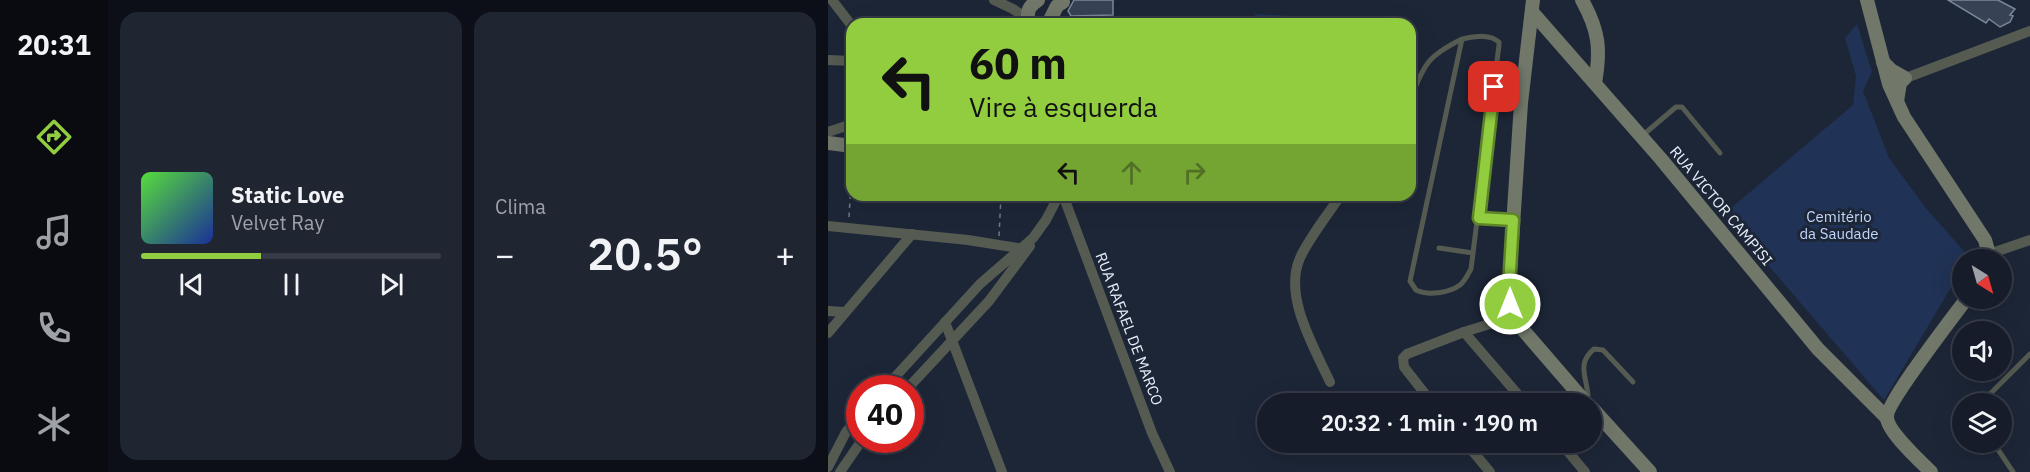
<!DOCTYPE html>
<html lang="pt">
<meta charset="utf-8">
<style>
:root{--surface:#161c29;--page:#1f2531;--text:#f1f3f6;--muted:#9ea1a8;--line:#353a46;--accent:#91cd3f}
body{margin:0;font-family:"IBM Plex Sans",sans-serif;background:var(--page);color:var(--text);height:100vh;display:flex;flex-direction:column;font-size:22px;white-space:nowrap}
*{box-sizing:border-box;margin:0}
p{font-size:20px;color:var(--muted)}
.icon{flex:none;width:33px;height:33px;fill:none;stroke:currentColor;stroke-width:2;stroke-linecap:round;stroke-linejoin:round}
.map{position:relative;flex:1;overflow:hidden}
.drawer{display:flex;flex-direction:column;gap:12px;padding:12px;background:#0c0f17;width:720px}
.drawer>*{flex:none}
.top-card{position:absolute;left:18px;top:18px;width:570px;height:183px;border-radius:18px;box-shadow:0 6px 24px #0002,0 0 0 2px var(--line);background:#91cd3f;color:#111;overflow:hidden}
.needle{width:39px;rotate:143deg}
.buttons{position:absolute;left:1124px;top:249px;display:grid;gap:12px}
.buttons a{display:grid;place-items:center;width:60px;height:60px;border-radius:50%;background:var(--surface);box-shadow:0 6px 24px #0002,0 0 0 2px var(--line);font-size:30px}
.speed{position:absolute;left:18px;top:375px;display:flex;gap:12px;font-size:30px;font-weight:700;text-align:center}
.speed>*{display:grid;place-content:center;width:78px;height:78px;border-radius:50%;background:var(--surface);box-shadow:0 6px 24px #0002,0 0 0 2px var(--line);line-height:1}
.speed .limit{border:9px solid #d22;background:#fff;color:#111}
.pin{position:absolute;display:grid;place-items:center;width:51px;height:51px;color:#fff;margin:-26px;border-radius:12px;box-shadow:0 3px 9px #0006}
.me{position:absolute;width:66px;margin:-33px;rotate:0deg;stroke-linejoin:round;filter:drop-shadow(0 0 4px #0008)}
.turn{display:flex;align-items:center;gap:21px;height:126px;padding:0 24px;font-size:27px}
.turn .icon{width:78px;height:78px;stroke-width:2.5}
.turn b{display:block;font-size:42px;line-height:51px}
.lanes{display:flex;align-items:center;height:57px;padding:0 24px;background:#0003;justify-content:center;gap:30px;direction:ltr}
.lanes .off{opacity:.35}
.big{font-size:45px;font-weight:600;line-height:1.1}
.drawer .widget{flex:1;display:flex;flex-direction:column;justify-content:center;gap:9px;min-width:0;padding:0 21px;border-radius:18px;background:var(--page)}
.song{display:flex;align-items:center;gap:18px}
.cover{width:72px;height:72px;border-radius:9px;background:linear-gradient(135deg,hsl(110 70% 55%),hsl(230 70% 35%))}
.played{height:6px;border-radius:3px;background:linear-gradient(90deg,var(--accent) 40%,var(--line) 40%)}
.keys{display:flex;justify-content:space-around;direction:ltr}
.heat{display:flex;justify-content:space-between;align-items:center;font-size:33px;direction:ltr}
.drawer .tiles{flex:1;display:grid;gap:12px;grid-template-columns:repeat(2,1fr)}
.trip{position:absolute;left:429px;top:393px;width:345px;height:60px;border-radius:30px;background:var(--surface);box-shadow:0 6px 24px #0002,0 0 0 2px var(--line);font-weight:600;line-height:60px;text-align:center}
main{display:flex;flex:1;min-height:0}
.dock{display:flex;flex-direction:column;width:108px;justify-content:space-around;align-items:center;background:#090b10;color:var(--muted)}
.dock .icon{width:42px;height:42px}
.dock .active{color:var(--accent)}
.dock b{font-size:27px;color:var(--text)}
.map>svg:first-child{display:block}
.green{fill:#203255}
.building{fill:#384255;stroke:#7a869b;stroke-width:1.5}
.lines{fill:none;stroke-linecap:round;stroke-linejoin:round}
.path{stroke:#707887;stroke-width:1.5;stroke-dasharray:4.5 4.5;stroke-linecap:butt}
.lane{stroke:#565b52;stroke-width:5}
.street{stroke:#565b52;stroke-width:10}
.secondary{stroke:#71786a;stroke-width:14}
.route-casing{stroke:#5e8529;stroke-width:15}
.route{stroke:#91cd3f;stroke-width:10}
.labels{text-anchor:middle;stroke-width:6;stroke-linejoin:round;paint-order:stroke}
.street-label{font-size:15px;fill:#e7eef9;stroke:#1d2637}
.park-label{font-size:15px;fill:#c3d6fa;stroke:#1d2637}
</style>
<main>
<nav class="dock">
<b>20:31</b>
<svg class="icon active" aria-label="directions" viewBox="0 0 24 24"><path d="M12 3l9 9-9 9-9-9zM9 14v-3h6M13 9l2 2-2 2"/></svg>
<svg class="icon" aria-label="music" viewBox="0 0 24 24"><path d="M9 18V5l10-2v13"/><circle cx="6" cy="18" r="3"/><circle cx="16" cy="16" r="3"/></svg>
<svg class="icon" aria-label="phone" viewBox="0 0 24 24"><path d="M5 4h4l2 5-3 2q2 4 5 5l2-3 5 2v4C11 20 4 13 5 4z"/></svg>
<svg class="icon" aria-label="climate" viewBox="0 0 24 24"><path d="M12 3v18M4 7l16 10M4 17L20 7"/></svg>
</nav>
<section class="drawer">
<div class="tiles">
<div class="widget">
<div class="song"><i class="cover"></i><div><b>Static Love</b><p>Velvet Ray</p></div></div>
<div class="played"></div>
<div class="keys"><svg class="icon" aria-label="previous" viewBox="0 0 24 24"><path d="M18 5L8 12l10 7zM5 5v14"/></svg><svg class="icon" aria-label="pause" viewBox="0 0 24 24"><path d="M8 5v14M16 5v14"/></svg><svg class="icon" aria-label="next" viewBox="0 0 24 24"><path d="M6 5l10 7-10 7zM19 5v14"/></svg></div>
</div>
<div class="widget"><p>Clima</p>
<div class="heat"><a>−</a><b class="big">20.5°</b><a>+</a></div>
</div>
</div>
</section>
<div class="map">
<svg width="1202" height="472" viewBox="0 0 1202 472">
<rect width="100%" height="100%" fill="#1d2637"/>
<g class="green">
<path d="M427,14L538,20L537,24H427Z"/>
<path d="M1029,24L1044,72L1035,91L1061,158L1097,207L1141,257L1140,259L1134,260V269L1056,400L896,214L1025,105L1028,76L1017,38Z"/>
</g>
<g class="building">
<path d="M246,0H285V15L243,16L240,11Z"/>
<path d="M1120,0H1170L1187,9L1182,15L1185,16L1182,22L1172,27L1161,19L1158,23Z"/>
</g>
<g class="lines">
<g class="path">
<path d="M21,217L24,164"/>
<path d="M171,236L173,195"/>
</g>
<g class="lane">
<path d="M582,100C597,64 598,57 634,39L582,281L588,290C600,296 621,293 632,285C637,281 640,274 643,269L671,45V42C661,33 646,37 634,39"/>
<path d="M815,135L848,107H854L892,153"/>
<path d="M650,218L683,220"/>
<path d="M611,248L645,253"/>
<path d="M758,400L760,395C758,376 749,363 766,349L775,350L805,382"/>
<path d="M1152,404L1202,354"/>
<path d="M1165,442L1185,472"/>
</g>
<g class="street">
<path d="M4,0L24,26"/>
<path d="M166,0L185,9L207,24"/>
<path d="M0,60L24,61"/>
<path d="M1070,81L1202,31"/>
<path d="M0,132L24,124"/>
<path d="M235,195L324,433L342,472"/>
<path d="M0,226L140,240L196,249"/>
<path d="M1161,254L1202,240"/>
<path d="M0,311L17,312"/>
<path d="M117,322L174,472"/>
<path d="M636,332L698,404"/>
<path d="M0,333L84,234"/>
<path d="M502,382C486,347 455,296 472,258C481,238 500,214 513,195"/>
<path d="M57,388L152,284L205,238L218,220L231,195"/>
<path d="M80,388L161,301L202,246"/>
<path d="M605,404L576,367L575,358L579,354L636,332L684,317"/>
<path d="M637,442L662,472"/>
<path d="M732,442L757,472"/>
<path d="M0,467L18,432L32,417"/>
<path d="M12,472L34,440"/>
</g>
<g class="secondary">
<path d="M705,0L693,103L681,287L684,317L759,404"/>
<path d="M754,0C771,31 773,49 767,83"/>
<path d="M1039,0L1061,84L1076,117L1157,240L1161,254L1160,260"/>
<path d="M705,13L833,159L990,349L1059,418"/>
<path d="M200,18C199,9 203,5 210,0"/>
<path d="M220,24L229,6L235,2"/>
<path d="M1055,62L1063,70L1077,78L1072,83L1069,101"/>
<path d="M0,143L24,146"/>
<path d="M764,408L822,472"/>
<path d="M1103,472C1092,461 1060,432 1059,418C1057,404 1126,316 1139,298"/>
</g>
</g>
<g class="lines">
<defs>
<path id="route" d="M666,87L651,218L685,220L681,287L682,304"/>
</defs>
<use href="#route" class="route-casing"/>
<use href="#route" class="route"/>
</g>
<g class="labels">
<g class="street-label">
<text transform="translate(893 206) rotate(50)" y="5">RUA VICTOR CAMPISI</text>
<text transform="translate(301 329) rotate(69)" y="5">RUA RAFAEL DE MARCO</text>
</g>
<g class="park-label">
<text x="1011" y="222">Cemitério<tspan x="1011" dy="17">da Saudade</tspan></text>
</g>
</g>
</svg>
<div class="buttons">
<a><svg class="needle" viewBox="-14 -14 28 28"><path d="M0-13l5 13h-10z" fill="#e53935"/><path d="M0 13l5-13h-10z" fill="#9ea1a8"/></svg></a>
<a><svg class="icon" aria-label="sound" viewBox="0 0 24 24"><path d="M4 9h4l5-4v14l-5-4H4zM17 9q2 3 0 6"/></svg></a>
<a><svg class="icon" aria-label="layers" viewBox="0 0 24 24"><path d="M12 4l9 5-9 5-9-5zM3 14l9 5 9-5"/></svg></a>
</div>
<div class="speed"><div class="limit">40</div></div>
<div class="pin" style="left:666px;top:87px;background:#d93025"><svg class="icon" aria-label="arrive" viewBox="0 0 24 24"><path d="M6 21V4h12l-3 4 3 4H6"/></svg></div>
<svg class="me" style="left:682px;top:304px" viewBox="-20 -20 40 40"><circle r="17" fill="#91cd3f" stroke="#fff" stroke-width="3"/><path d="M0-11L8 9 0 5-8 9z" fill="#fff"/></svg>
<div class="trip">20:32 · 1 min · 190 m</div>
<div class="top-card">
<div class="turn"><svg class="icon" aria-label="left" viewBox="0 0 24 24"><path d="M17 20v-9H6M10 6l-5 5 5 5"/></svg><div><b>60 m</b>Vire à esquerda</div></div>
<div class="lanes"><svg class="icon" aria-label="left" viewBox="0 0 24 24"><path d="M17 20v-9H6M10 6l-5 5 5 5"/></svg><svg class="icon off" aria-label="ahead" viewBox="0 0 24 24"><path d="M12 20V5M6 11l6-6 6 6"/></svg><svg class="icon off" aria-label="right" viewBox="0 0 24 24"><path d="M7 20v-9h11M14 6l5 5-5 5"/></svg></div>
</div>
</div>
</main>
